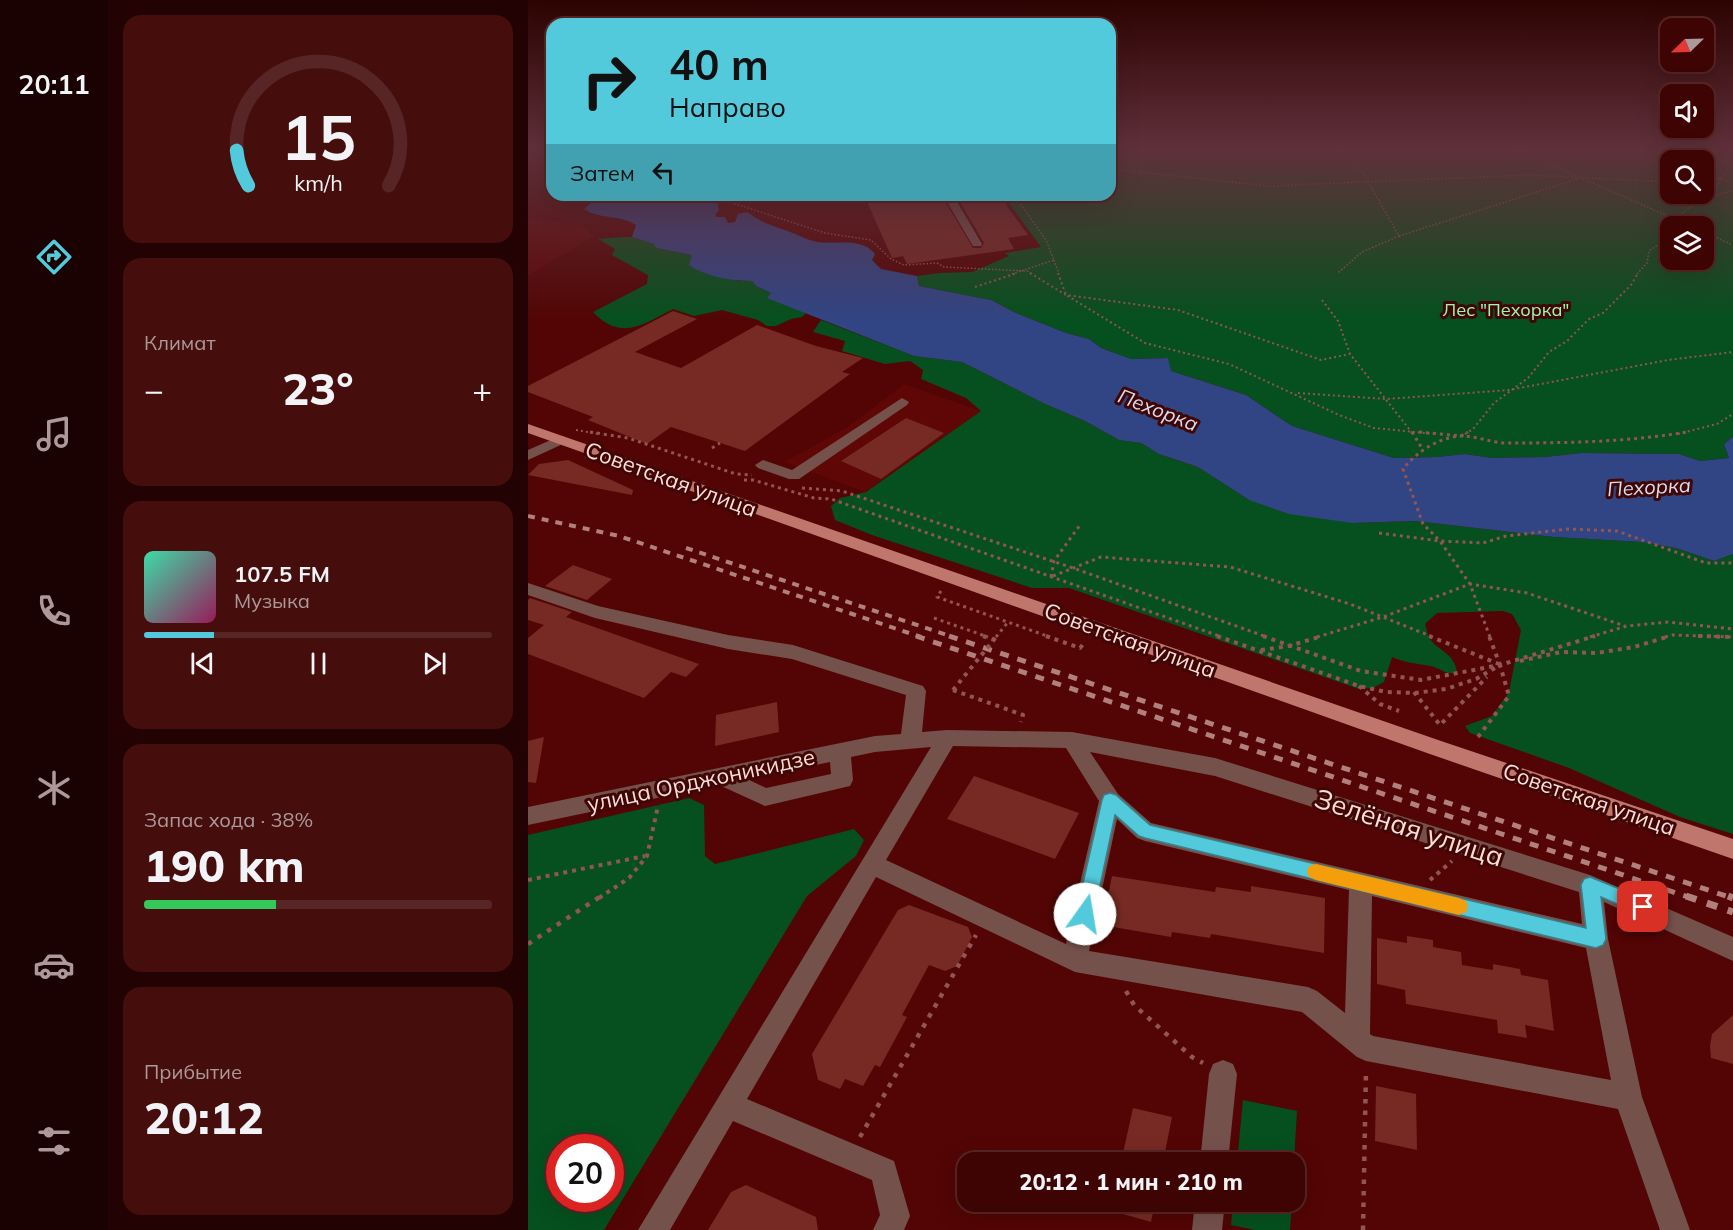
<!DOCTYPE html>
<html lang="ru">
<meta charset="utf-8">
<style>
:root{--surface:#3e0403;--page:#450e0d;--text:#f1f3f6;--muted:#ad989a;--line:#572525;--accent:#53cadc}
body{margin:0;font-family:Mulish,sans-serif;background:var(--page);color:var(--text);height:100vh;display:flex;flex-direction:column;font-size:22px;white-space:nowrap}
*{box-sizing:border-box;margin:0}
p{font-size:20px;color:var(--muted)}
.icon{flex:none;width:33px;height:33px;fill:none;stroke:currentColor;stroke-width:2;stroke-linecap:round;stroke-linejoin:round}
.map{position:relative;flex:1;overflow:hidden}
.drawer{display:flex;flex-direction:column;gap:15px;padding:15px;background:#220202;width:420px}
.drawer>*{flex:none}
.banner{position:absolute;left:18px;top:18px;width:570px;height:183px;border-radius:18px;box-shadow:0 6px 24px #0002,0 0 0 2px var(--line);background:#53cadc;color:#111;overflow:hidden}
.needle{width:39px;rotate:247deg}
.controls{position:absolute;left:1132px;top:18px;display:grid;gap:12px}
.controls a{display:grid;place-items:center;width:54px;height:54px;border-radius:12px;background:var(--surface);box-shadow:0 6px 24px #0002,0 0 0 2px var(--line);font-size:30px}
.speed{position:absolute;left:18px;top:1134px;display:flex;gap:12px;font-size:30px;font-weight:700;text-align:center}
.speed>*{display:grid;place-content:center;width:78px;height:78px;border-radius:50%;background:var(--surface);box-shadow:0 6px 24px #0002,0 0 0 2px var(--line);line-height:1}
.speed .limit{border:9px solid #d22;background:#fff;color:#111}
.pin{position:absolute;display:grid;place-items:center;width:51px;height:51px;color:#fff;margin:-26px;border-radius:12px;box-shadow:0 3px 9px #0006}
.me{position:absolute;width:66px;margin:-33px;rotate:13deg;stroke-linejoin:round;filter:drop-shadow(0 0 4px #0008)}
.turn{display:flex;align-items:center;gap:21px;height:126px;padding:0 24px;font-size:27px}
.turn .icon{width:78px;height:78px;stroke-width:2.5}
.turn b{display:block;font-size:42px;line-height:51px}
.then{display:flex;align-items:center;height:57px;padding:0 24px;background:#0003;gap:12px;font-size:22px}
.big{font-size:45px;font-weight:800;line-height:1.1}
.drawer .card{flex:1;display:flex;flex-direction:column;justify-content:center;gap:9px;min-width:0;padding:0 21px;border-radius:18px;background:var(--page)}
.drawer .dial{align-items:center;gap:0}
.dial svg{height:156px;overflow:visible;fill:none;stroke:var(--line);stroke-width:7;stroke-linecap:round;text-anchor:middle}
.dial text{fill:var(--text);stroke:none}
.song{display:flex;align-items:center;gap:18px}
.cover{width:72px;height:72px;border-radius:9px;background:linear-gradient(135deg,hsl(160 70% 55%),hsl(330 70% 35%))}
.played{height:6px;border-radius:3px;background:linear-gradient(90deg,var(--accent) 20%,var(--line) 20%)}
.keys{display:flex;justify-content:space-around;direction:ltr}
.heat{display:flex;justify-content:space-between;align-items:center;font-size:33px;direction:ltr}
.charge{height:9px;border-radius:4px;background:linear-gradient(90deg,#34c759 38%,var(--line) 0)}
.trip{position:absolute;left:429px;top:1152px;width:348px;height:60px;border-radius:18px;background:var(--surface);box-shadow:0 6px 24px #0002,0 0 0 2px var(--line);font-weight:800;line-height:60px;text-align:center}
main{display:flex;flex:1;min-height:0}
.tabs{display:flex;flex-direction:column;width:108px;justify-content:space-around;align-items:center;background:#190201;color:var(--muted)}
.tabs .icon{width:42px;height:42px}
.tabs .on{color:var(--accent)}
.tabs b{font-size:27px;color:var(--text)}
.map>svg:first-child{display:block}
.built{fill:#5e0706}
.green{fill:#05501e;fill-rule:evenodd}
.water{fill:#314584}
.building{fill:#762a23}
.lines{fill:none;stroke-linecap:round;stroke-linejoin:round}
.path-far4{stroke:#915553;stroke-width:1.5;stroke-dasharray:1.5 2;stroke-linecap:butt}
.path-far3{stroke:#915553;stroke-width:2;stroke-dasharray:2 3;stroke-linecap:butt}
.path-far2{stroke:#915553;stroke-width:3;stroke-dasharray:3 4;stroke-linecap:butt}
.path-far1{stroke:#915553;stroke-width:4;stroke-dasharray:4 5;stroke-linecap:butt}
.path{stroke:#915553;stroke-width:4.5;stroke-dasharray:4.5 7;stroke-linecap:butt}
.minor{fill:#75514c;fill-rule:evenodd}
.major{fill:#bf776d;fill-rule:evenodd}
.rail-far2{stroke:#b17f7c;stroke-width:4;stroke-dasharray:7 7;stroke-linecap:butt}
.rail-far1{stroke:#b17f7c;stroke-width:5;stroke-dasharray:9 9;stroke-linecap:butt}
.rail{stroke:#b17f7c;stroke-width:7;stroke-dasharray:11 11;stroke-linecap:butt}
.path-bridge-far1{stroke:#915553;stroke-width:3;stroke-dasharray:3 4;stroke-linecap:butt}
.path-bridge{stroke:#915553;stroke-width:4;stroke-dasharray:4 5;stroke-linecap:butt}
.route{fill:#53cadc;stroke:#36838f;stroke-width:1.5}
.slow{fill:#f59e0b}
.labels{text-anchor:middle;stroke-width:6;stroke-linejoin:round;paint-order:stroke}
.far-park-label{font-size:18px;fill:#9bf8aa;stroke:#400605}
.far-water-label{font-size:20px;font-style:italic;fill:#d6ddf1;stroke:#400605}
.street-label{font-size:22px;fill:#fbded9;stroke:#400605}
.near-street-label{font-size:27px;fill:#fbded9;stroke:#400605}
</style>
<main>
<nav class="tabs">
<b>20:11</b>
<svg class="icon on" aria-label="directions" viewBox="0 0 24 24"><path d="M12 3l9 9-9 9-9-9zM9 14v-3h6M13 9l2 2-2 2"/></svg>
<svg class="icon" aria-label="music" viewBox="0 0 24 24"><path d="M9 18V5l10-2v13"/><circle cx="6" cy="18" r="3"/><circle cx="16" cy="16" r="3"/></svg>
<svg class="icon" aria-label="phone" viewBox="0 0 24 24"><path d="M5 4h4l2 5-3 2q2 4 5 5l2-3 5 2v4C11 20 4 13 5 4z"/></svg>
<svg class="icon" aria-label="climate" viewBox="0 0 24 24"><path d="M12 3v18M4 7l16 10M4 17L20 7"/></svg>
<svg class="icon" aria-label="car" viewBox="0 0 24 24"><path d="M5 17H2v-5l4-1 3-4h7l3 4 3 1v5h-3M9 17h6M6 11h13"/><circle cx="7" cy="17" r="2"/><circle cx="17" cy="17" r="2"/></svg>
<svg class="icon" aria-label="filters" viewBox="0 0 24 24"><path d="M4 7h16M4 17h16"/><circle cx="9" cy="7" r="2"/><circle cx="15" cy="17" r="2"/></svg>
</nav>
<section class="drawer">
<div class="card dial"><svg viewBox="0 0 100 80">
<path d="M14 69A42 42 0 1 1 86 69"/>
<path d="M14 69A42 42 0 0 1 8 51" stroke="#53cadc"/>
<text x="50" y="56" font-size="32" font-weight="700">15</text>
<text x="50" y="72" font-size="11">km/h</text>
</svg></div>
<div class="card"><p>Климат</p>
<div class="heat"><a>−</a><b class="big">23°</b><a>+</a></div>
</div>
<div class="card">
<div class="song"><i class="cover"></i><div><b>107.5 FM</b><p>Музыка</p></div></div>
<div class="played"></div>
<div class="keys"><svg class="icon" aria-label="previous" viewBox="0 0 24 24"><path d="M18 5L8 12l10 7zM5 5v14"/></svg><svg class="icon" aria-label="pause" viewBox="0 0 24 24"><path d="M8 5v14M16 5v14"/></svg><svg class="icon" aria-label="next" viewBox="0 0 24 24"><path d="M6 5l10 7-10 7zM19 5v14"/></svg></div>
</div>
<div class="card"><p>Запас хода · 38%</p><b class="big">190 km</b><div class="charge"></div></div>
<div class="card"><p>Прибытие</p><b class="big">20:12</b></div>
</section>
<div class="map">
<svg width="1205" height="1230" viewBox="0 0 1205 1230">
<rect width="100%" height="100%" fill="#520504"/>
<g class="built">
<path d="M0,218L56,226L65,237L0,275Z"/>
<path d="M376,384L453,411L337,492L256,462L320,427Z"/>
</g>
<g class="green">
<path d="M582,149H1205V437L1196,444L1201,458L1172,461L1151,454L1053,453L1017,457L964,458L937,454L909,457L866,458L764,426L718,395L643,371L639,358L603,359L573,348L561,339L538,333L488,313L463,300L391,286L389,276L411,273L444,272L481,256L477,253L513,247L475,195H582ZM1143,160H1176V194H1143ZM1143,226H1176V260H1143Z"/>
<path d="M94,237H104L126,244L128,248L164,255L210,281H224L228,286L243,293L240,298L279,312L274,317L263,319L248,326H239L230,320L194,310L166,316L145,309C116,324 93,342 65,312L119,284L120,275L84,255L87,249L70,239Z"/>
<path d="M293,320L386,356L434,362L515,403L557,421L591,440L613,443L631,454L670,467L721,500L824,523L887,521L1026,537L1114,542L1148,548L1186,561L1205,554V834L1152,817L1041,768L942,733L937,726L964,716L981,692L993,630L984,614L975,611L909,613L897,624C899,628 899,635 902,639C910,651 927,653 929,673C915,675 914,668 902,666C888,663 877,663 864,657L856,682L845,688L831,689L541,588H504L344,535L307,520L303,506L312,498L338,492L453,411L438,398L393,379L395,370L382,361L357,364L314,351L317,341L285,332Z"/>
<path d="M161,798L176,805L177,856L187,864L326,829L336,840L328,856L279,896L76,1230H0V835ZM32,1148H82V1198H32Z"/>
<path d="M715,1100L769,1111L766,1162H709Z"/>
<path d="M705,1202H764L762,1230H727L703,1225Z"/>
</g>
<path class="water" d="M76,195H171L181,201H189L191,210L187,215L189,217H197L200,223L207,222L210,214L219,212C235,224 244,225 262,232C271,235 279,240 289,242C309,245 333,237 347,254L344,260L353,269L389,276L391,286L463,300L488,313L538,333L561,339L573,348L603,359L640,358L643,371L718,395L764,426L866,458L909,457L937,454L964,458L1017,457L1053,453L1151,454L1172,461L1201,458L1196,444L1205,437V554L1186,561L1148,548L1114,542L1026,537L887,521L824,523L761,514L721,500L670,467L631,454L613,443L591,440L557,421L515,403L434,362L386,356L239,298L243,293L228,286L224,281C204,281 178,277 161,265L164,255L128,248L126,244L104,237L108,225C92,214 72,220 56,209L66,200Z"/>
<g class="building">
<path d="M336,195H413L445,248H453L456,243L428,195H471L500,235L480,238L486,249L379,264L375,256L364,258Z"/>
<path d="M145,311L169,319L107,352L153,368L229,325L288,346L335,358L314,372L322,374L217,451L143,427L119,444L60,420L65,417L0,392V386Z"/>
<path d="M378,418L416,433L353,479L313,461Z"/>
<path d="M40,460L105,490L104,495L0,475L11,464Z"/>
<path d="M45,565L84,579L59,600L17,586Z"/>
<path d="M2,598L44,612L38,617L171,664L158,677L143,672L116,698L0,654V638L16,625L0,620V600Z"/>
<path d="M249,702L251,732L187,746L188,715Z"/>
<path d="M16,737L8,783L0,782V741Z"/>
<path d="M446,776L551,813L527,859L419,819Z"/>
<path d="M584,876L687,892L688,887L723,892V886L797,898L796,953L683,934L682,938L644,932L643,937L574,925Z"/>
<path d="M381,905L440,927L444,937L429,966L417,971L401,965L374,1015L379,1017L352,1067L347,1065L335,1086L317,1079L312,1089L290,1080L284,1054L370,910Z"/>
<path d="M879,936L905,940V947L933,952L934,965L965,970V964L992,969L993,975L1020,980L1026,1031L997,1025L999,1038L970,1033L969,1020L878,1004L877,990L849,984V938L879,943Z"/>
<path d="M1205,1015V1064L1183,1058L1182,1046L1184,1034Z"/>
<path d="M848,1086L888,1094L889,1150L847,1141Z"/>
<path d="M605,1108L644,1117L635,1162H593Z"/>
<path d="M218,1185L288,1217L290,1230H180L203,1192Z"/>
<path d="M568,1202H627L623,1222L567,1206Z"/>
</g>
<g class="lines">
<g class="path-far4">
<path d="M19,149L24,150"/>
<path d="M808,149L835,173L871,236L834,252L810,273"/>
<path d="M988,149L1049,176"/>
<path d="M1120,149L1149,160"/>
<path d="M1131,149L1138,156L1143,168"/>
<path d="M582,169L740,186L1000,175L1143,182"/>
<path d="M1176,172L1205,183"/>
<path d="M1055,179L1163,226"/>
<path d="M1193,179L1205,162"/>
<path d="M1176,180L1193,179L1185,193"/>
<path d="M1157,194L1165,205"/>
<path d="M191,195L202,202L297,233L343,240L363,259L376,265L409,263L416,267L499,271L504,274"/>
<path d="M1176,232L1205,245"/>
<path d="M871,236L1049,179"/>
<path d="M526,260L531,274"/>
<path d="M484,274L526,260L518,240L486,195"/>
<path d="M1109,274L1119,263L1121,251L1140,238L1139,231C1154,207 1177,196 1205,191"/>
</g>
<g class="path-far3">
<path d="M502,273L538,295L650,310L793,360L822,354"/>
<path d="M530,273L538,295L617,343L701,364L811,415L846,428L907,434"/>
<path d="M447,287L489,273"/>
<path d="M794,300L810,321L822,354L885,434"/>
<path d="M770,393L858,399L981,390L1140,360L1205,352"/>
<path d="M48,430L71,434"/>
<path d="M937,434L945,429L966,403L1000,378L1021,352L1039,341L1061,319L1075,313L1103,285L1110,273"/>
<path d="M1150,434L1189,424L1205,414"/>
</g>
<g class="path-far2">
<path d="M62,432L100,438L208,474L224,475"/>
<path d="M884,432L895,450"/>
<path d="M891,432L933,436L940,432"/>
<path d="M184,448L192,443"/>
<path d="M216,480H225L286,498L303,499L694,637"/>
<path d="M274,488L314,491L545,568L739,637"/>
<path d="M851,533L912,541L955,543L978,536L1041,529L1089,531L1178,563H1205"/>
<path d="M525,576L573,557L702,567L822,604L905,637"/>
<path d="M523,577L526,561L552,525"/>
<path d="M413,591L409,597L522,637"/>
<path d="M406,618L460,637"/>
<path d="M789,637L855,617L942,584L999,593L1097,626"/>
<path d="M962,637L942,584L912,541L895,524L875,469C887,454 905,441 925,437C943,433 961,443 979,443C1040,443 1100,442 1159,432"/>
<path d="M1062,637L1099,626L1140,622L1205,629"/>
<path d="M1137,637L1145,635L1205,637"/>
</g>
<g class="path-far1">
<path d="M455,636L467,640"/>
<path d="M518,636L552,648L557,642"/>
<path d="M689,636L831,686L858,692L887,693L918,689L948,679L972,665L961,636"/>
<path d="M735,636L833,671L893,680L972,665L1067,636"/>
<path d="M901,636L971,664"/>
<path d="M1170,636L1205,637"/>
<path d="M733,650L761,646L794,636"/>
<path d="M992,661L1033,652L1069,653L1106,647L1142,636"/>
<path d="M831,686L852,704L871,711"/>
<path d="M425,690L495,715L493,722"/>
<path d="M886,692L912,725L959,677"/>
<path d="M950,737L981,696L972,665"/>
<path d="M0,880L117,856"/>
<path d="M902,880L924,861"/>
<path d="M71,898L101,878L119,856L130,806"/>
</g>
<g class="path">
<path d="M0,944L73,896"/>
<path d="M598,991L606,1005L664,1057L675,1063"/>
<path d="M332,1137L448,935"/>
<path d="M835,1230L838,1070"/>
</g>
<g class="minor">
<path d="M415,195H425L454,244L453,246H445Z"/>
<path d="M374,398L381,402L379,405L271,479H261L230,468L227,465L235,460L264,470Z"/>
<path d="M32,436L37,437L39,440L37,443L0,460V450Z"/>
<path d="M0,583L70,606L200,635L265,645L395,686L398,691L394,732L419,730L544,732L687,758L1062,875L1205,937V961L1076,902L1080,939L1114,1097L1162,1230H1132L1090,1109L838,1061L829,1057L774,1012L547,972L348,877L219,1099L366,1161L382,1216L376,1230H345L352,1215L344,1180L205,1121L142,1230H110L403,747L347,752L323,757L325,780L322,786L237,806L191,785L0,825V807L347,736L373,734L378,695L264,659L200,649L67,618L0,595ZM425,746L538,748L571,801L538,944L358,860ZM562,752L687,776L1051,892L1054,924L623,823L590,794ZM302,762L303,774L238,788L219,779ZM589,819L609,838L617,841L821,890L817,1013L789,991L780,987L561,951ZM844,896L1058,948L1083,1080L845,1036L842,1034Z"/>
<path d="M695,1060L705,1064L709,1074L700,1162H672L681,1074L685,1064Z"/>
<path d="M667,1202H697L694,1230H664Z"/>
</g>
<path class="major" d="M0,424L913,741L1205,839V859L899,753L0,433Z"/>
<g class="rail-far2">
<path d="M0,516L91,536L393,637"/>
<path d="M158,548L425,637"/>
</g>
<g class="rail-far1">
<path d="M388,636L1163,898"/>
<path d="M421,636L1204,898"/>
</g>
<g class="rail">
<path d="M1158,896L1205,912"/>
<path d="M1200,896L1205,898"/>
</g>
<path class="path-bridge-far1" d="M468,637L480,622"/>
<path class="path-bridge" d="M425,690L469,636"/>
</g>
<linearGradient id="sky" x2="0" y2="1"><stop stop-color="#2d0302"/><stop offset="0.46" stop-color="#60303a"/><stop offset="1" stop-color="#60303a" stop-opacity="0"/></linearGradient>
<rect width="1205" height="321" fill="url(#sky)"/>
<path class="route" d="M582,793L588,795L622,825L1058,928L1053,885L1056,879L1062,877L1121,901L1124,907L1121,912L1115,915L1073,897L1078,939L1075,945L1068,948L617,838L611,836L587,815L566,914L563,920L557,922L551,920L548,914L574,800L576,795Z"/>
<path class="slow" d="M788,864L931,898L938,901L940,907L938,912L931,915L788,880L781,877L779,872L781,866Z"/>
<g class="labels">
<g class="far-park-label">
<text x="978" y="316">Лес "Пехорка"</text>
</g>
<g class="far-water-label">
<text transform="translate(630 410) rotate(21)" y="7">Пехорка</text>
<text transform="translate(1121 487) rotate(-3)" y="7">Пехорка</text>
</g>
<g class="street-label">
<text transform="translate(143 479) rotate(20)" y="8">Советская улица</text>
<text transform="translate(602 640) rotate(20)" y="8">Советская улица</text>
<text transform="translate(173 780) rotate(-12)" y="8">улица Орджоникидзе</text>
<text transform="translate(1061 799) rotate(19)" y="8">Советская улица</text>
</g>
<g class="near-street-label">
<text transform="translate(881 828) rotate(18)" y="9">Зелёная улица</text>
</g>
</g>
</svg>
<div class="controls">
<a><svg class="needle" viewBox="-14 -14 28 28"><path d="M0-13l5 13h-10z" fill="#e53935"/><path d="M0 13l5-13h-10z" fill="#ad989a"/></svg></a>
<a><svg class="icon" aria-label="sound" viewBox="0 0 24 24"><path d="M4 9h4l5-4v14l-5-4H4zM17 9q2 3 0 6"/></svg></a>
<a><svg class="icon" aria-label="search" viewBox="0 0 24 24"><circle cx="10" cy="10" r="6"/><path d="M15 15l6 6"/></svg></a>
<a><svg class="icon" aria-label="layers" viewBox="0 0 24 24"><path d="M12 4l9 5-9 5-9-5zM3 14l9 5 9-5"/></svg></a>
</div>
<div class="speed"><div class="limit">20</div></div>
<div class="pin" style="left:1115px;top:907px;background:#d93025"><svg class="icon" aria-label="arrive" viewBox="0 0 24 24"><path d="M6 21V4h12l-3 4 3 4H6"/></svg></div>
<svg class="me" style="left:557px;top:914px" viewBox="-20 -20 40 40"><circle r="19" fill="#fff"/><path d="M0-13L10 11 0 6-10 11z" fill="#53cadc"/></svg>
<div class="trip">20:12 · 1 мин · 210 m</div>
<div class="banner">
<div class="turn"><svg class="icon" aria-label="right" viewBox="0 0 24 24"><path d="M7 20v-9h11M14 6l5 5-5 5"/></svg><div><b>40 m</b>Направо</div></div>
<div class="then">Затем<svg class="icon" aria-label="left" viewBox="0 0 24 24"><path d="M17 20v-9H6M10 6l-5 5 5 5"/></svg></div>
</div>
</div>
</main>
